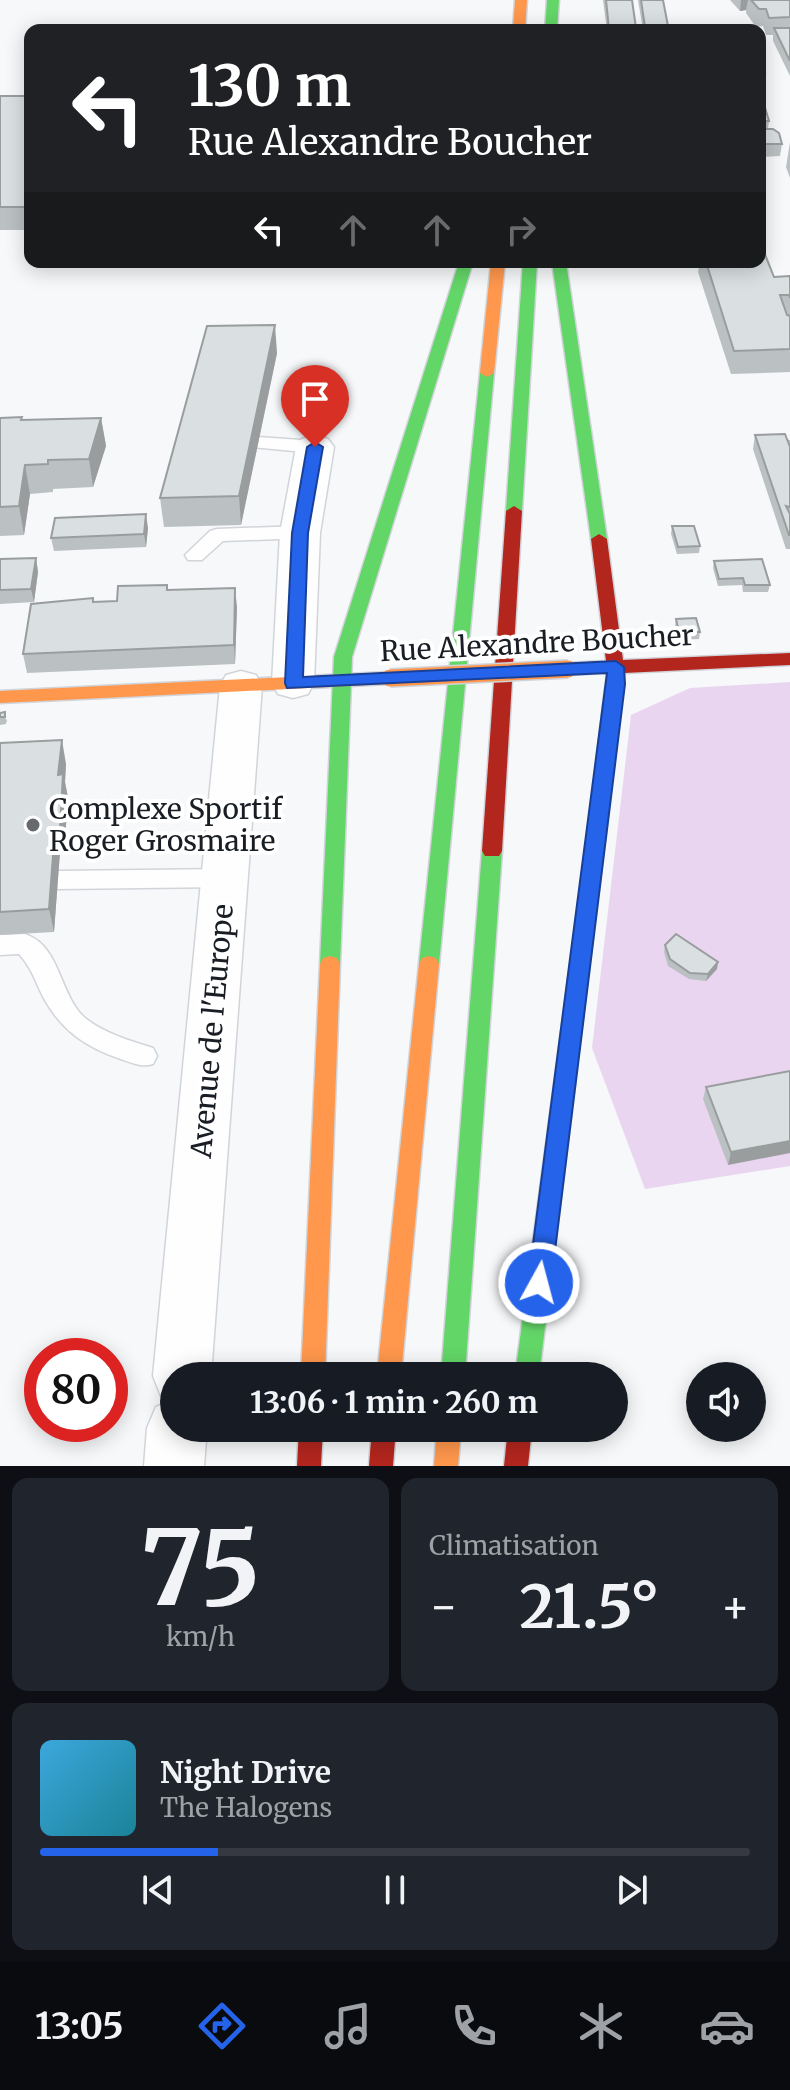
<!DOCTYPE html>
<html lang="fr">
<meta charset="utf-8">
<style>
:root{--surface:#171b24;--page:#20242c;--text:#f1f3f6;--muted:#9ea1a6;--line:#363941;--accent:#2563eb}
body{margin:0;font-family:Merriweather,serif;background:var(--page);color:var(--text);height:100vh;display:flex;flex-direction:column;font-size:30px;white-space:nowrap}
*{box-sizing:border-box;margin:0}
p{font-size:26px;color:var(--muted)}
.icon{flex:none;width:44px;height:44px;fill:none;stroke:currentColor;stroke-width:2;stroke-linecap:round;stroke-linejoin:round}
.map{position:relative;height:1466px;overflow:hidden}
.drawer{display:flex;flex-direction:column;gap:12px;padding:12px;background:#0d0f14;flex:1}
.drawer>*{flex:none}
.banner{position:absolute;left:24px;top:24px;width:742px;height:244px;border-radius:16px;box-shadow:0 4px 20px #0003;background:#202124;color:#fff;overflow:hidden}
.buttons{position:absolute;left:686px;top:1362px;display:grid;gap:16px}
.buttons a{display:grid;place-items:center;width:80px;height:80px;border-radius:50%;background:var(--surface);box-shadow:0 4px 20px #0003;font-size:40px}
.speed{position:absolute;left:24px;top:1338px;display:flex;gap:16px;font-size:40px;font-weight:700;text-align:center}
.speed>*{display:grid;place-content:center;width:104px;height:104px;border-radius:50%;background:var(--surface);box-shadow:0 4px 20px #0003;line-height:1}
.speed .limit{border:12px solid #d22;background:#fff;color:#111}
.pin{position:absolute;display:grid;place-items:center;width:68px;height:68px;color:#fff;margin:-82px -34px;border-radius:50% 50% 50% 0;rotate:-45deg;box-shadow:0 0 8px #0007}
.pin .icon{rotate:45deg}
.me{position:absolute;width:88px;margin:-44px;rotate:7deg;stroke-linejoin:round;filter:drop-shadow(0 0 6px #0008)}
.turn{display:flex;align-items:center;gap:28px;height:168px;padding:0 32px;font-size:36px}
.turn .icon{width:104px;height:104px;stroke-width:2.5}
.turn b{display:block;font-size:56px;line-height:68px}
.lanes{display:flex;align-items:center;height:76px;padding:0 32px;background:#0003;justify-content:center;gap:40px;direction:ltr}
.lanes .off{opacity:.35}
.big{font-size:60px;font-weight:700;line-height:1.1}
.drawer .widget{flex:1;display:flex;flex-direction:column;justify-content:center;gap:12px;min-width:0;padding:0 28px;border-radius:16px;background:var(--page)}
.drawer .dial{align-items:center;gap:0}
.dial b{font-size:104px;line-height:1}
.song{display:flex;align-items:center;gap:24px}
.cover{width:96px;height:96px;border-radius:12px;background:linear-gradient(135deg,hsl(200 70% 55%),hsl(190 70% 35%))}
.played{height:8px;border-radius:4px;background:linear-gradient(90deg,var(--accent) 25%,var(--line) 25%)}
.keys{display:flex;justify-content:space-around;direction:ltr}
.heat{display:flex;justify-content:space-between;align-items:center;font-size:44px;direction:ltr}
.drawer .tiles{flex:1;display:grid;gap:12px;grid-template-columns:1fr 1fr}
.widget:last-child{grid-column:span 2}
.trip{position:absolute;left:160px;top:1362px;width:468px;height:80px;border-radius:40px;background:var(--surface);box-shadow:0 4px 20px #0003;font-weight:700;line-height:80px;text-align:center}
.tabs{display:flex;height:128px;justify-content:space-around;align-items:center;background:#090b0e;color:var(--muted)}
.tabs .icon{width:56px;height:56px}
.tabs .current{color:var(--accent)}
.tabs b{font-size:36px;color:var(--text)}
.map>svg:first-child{display:block}
.green{fill:#ead5f0}
.lines{fill:none;stroke-linecap:round;stroke-linejoin:round}
.lane-casing{stroke:#d1d4d9;stroke-width:3}
.street-casing{stroke:#d1d4d9;stroke-width:3}
.fast-casing{stroke:#d1d4d9;stroke-width:3}
.slow-casing{stroke:#d1d4d9;stroke-width:3}
.jam-casing{stroke:#d1d4d9;stroke-width:3}
.lane{fill:#fefefe;fill-rule:evenodd}
.street{fill:#fefefe;fill-rule:evenodd}
.fast{fill:#63d668;fill-rule:evenodd}
.slow{fill:#ff974d;fill-rule:evenodd}
.jam{fill:#b3261e;fill-rule:evenodd}
.slow-bridge-casing{stroke:#d1d4d9;stroke-width:20;stroke-linecap:butt}
.slow-bridge{stroke:#ff974d;stroke-width:17}
.wall{fill:#bbc1c2}
.shaded-wall{fill:#999d9e}
.building{fill:#dae0e2;stroke:#999d9e;stroke-width:2}
.route{fill:#2563eb;stroke:#184099;stroke-width:2}
.poi-dot{fill:#666a6f;stroke:#fff;stroke-width:3}
.labels{text-anchor:middle;stroke-width:8;stroke-linejoin:round;paint-order:stroke}
.street-label{font-size:28px;fill:#191e24;stroke:#fff}
.poi-label{font-size:28px;fill:#191e24;stroke:#fff;text-anchor:start}
</style>
<div class="map">
<svg width="790" height="1466" viewBox="0 0 790 1466">
<rect width="100%" height="100%" fill="#f6f8fa"/>
<path class="green" d="M790,682V1166L645,1189L592,1048L631,715L690,688Z"/>
<g class="lines">
<defs>
<g id="lane">
<path d="M258,437L315,441L324,447L315,453L251,447L249,443L251,439Z"/>
<path d="M300,526L307,528L310,533L307,538L223,541L202,560H188L185,555L210,531L217,529Z"/>
<path d="M225,869L233,871L237,878L233,885L225,887L58,889L50,887L46,880L50,873L58,871Z"/>
<path d="M25,934C61,946 59,995 85,1018C103,1033 131,1041 153,1048L157,1056L153,1064C141,1068 130,1062 118,1058C86,1047 63,1031 46,1002C36,985 33,969 19,954L0,955V935Z"/>
</g>
<g id="street">
<path d="M315,435L328,439L334,447L320,533L314,683L308,694L293,698L278,694L272,683L280,533L296,447L302,439Z"/>
<path d="M241,671L256,675L262,686L211,1376H174V1428H207L204,1466H144L147,1428L156,1407L173,1400L161,1396L153,1376L220,686L226,675Z"/>
</g>
<g id="fast">
<path d="M547,0H559L557,30H545Z"/>
<path d="M459,262H473L352,657L340,964L337,970L330,972L323,970L320,964L334,657Z"/>
<path d="M523,262H537L522,511L514,516L506,511Z"/>
<path d="M552,262H566L607,539L599,544L591,539Z"/>
<path d="M487,369L494,373L439,964L436,970L429,972L422,970L419,964L480,373Z"/>
<path d="M599,808L606,810L608,815L539,1376H515L590,815L592,810Z"/>
<path d="M492,844L499,846L502,851L465,1376H441L482,851L485,846Z"/>
</g>
<g id="slow">
<path d="M515,0H527L525,30H513Z"/>
<path d="M491,262H505L494,373L487,377L480,373Z"/>
<path d="M390,672L399,678L390,684L0,703V691Z"/>
<path d="M330,956L337,958L340,964L325,1376H301L320,964L323,958Z"/>
<path d="M429,956L436,958L439,964L401,1376H377L419,964L422,958Z"/>
<path d="M437,1428H461L458,1466H434Z"/>
</g>
<g id="jam">
<path d="M514,506L522,511L502,851L499,856H485L482,851L506,511Z"/>
<path d="M599,534L607,539L623,660L790,653V665L624,673L608,815L606,820H592L590,815L607,673L568,675L559,669L568,663L606,661L591,539Z"/>
<path d="M299,1428H323L321,1466H297Z"/>
<path d="M372,1428H396L393,1466H369Z"/>
<path d="M508,1428H532L528,1466H504Z"/>
</g>
</defs>
<use href="#lane" class="lane-casing"/>
<use href="#street" class="street-casing"/>
<use href="#fast" class="fast-casing"/>
<use href="#slow" class="slow-casing"/>
<use href="#jam" class="jam-casing"/>
<use href="#lane" class="lane"/>
<use href="#street" class="street"/>
<use href="#fast" class="fast"/>
<use href="#slow" class="slow"/>
<use href="#jam" class="jam"/>
<defs>
<path id="slow-bridge" d="M390,678L568,669"/>
</defs>
<use href="#slow-bridge" class="slow-bridge-casing"/>
<use href="#slow-bridge" class="slow-bridge"/>
</g>
<g class="wall">
<path d="M603,0H632L636,30H607Z"/>
<path d="M638,0H663L667,30H643Z"/>
<path d="M730,0H790V76L773,41V35H766L763,26L756,27L746,13V10L740,11Z"/>
<path d="M760,60L765,73L764,80H760Z"/>
<rect x="0" y="96" width="30" height="134"/>
<path d="M760,101L769,121L768,128H760Z"/>
<path d="M760,129L782,144L780,156L760,157Z"/>
<path d="M790,142V178L786,167Z"/>
<path d="M700,262H760L774,277L790,276V372L731,374L698,272Z"/>
<path d="M277,353L241,525L164,527L160,498Z"/>
<path d="M0,418L22,420L101,418L106,446L93,487L53,489V492L30,494L24,535L0,536Z"/>
<path d="M755,435L790,440V549H786L753,449Z"/>
<path d="M672,526L700,546L699,553L677,554L671,534Z"/>
<path d="M148,528L146,547L54,551L51,538Z"/>
<path d="M36,558L38,572L34,602L0,604V559Z"/>
<path d="M714,561L770,585L768,592H743L742,585L718,586L713,568Z"/>
<path d="M168,590L237,607L235,664L27,673L23,654L93,598L94,602L117,601Z"/>
<path d="M676,619L700,632L699,639L678,640L675,626Z"/>
<path d="M0,713L7,720L6,724L0,725Z"/>
<path d="M0,743L66,764L65,782L68,798L64,852H60L54,932L0,935Z"/>
<path d="M665,945L718,962L717,969L706,981L689,979L668,966L664,952Z"/>
<path d="M790,1071L728,1165L703,1099L706,1087Z"/>
</g>
<g class="shaded-wall">
<path d="M741,0H748L746,10L740,11Z"/>
<path d="M275,325L277,353L241,525L239,496Z"/>
<path d="M101,418L106,446L93,487L89,459Z"/>
<path d="M25,465L30,494L24,535L19,506Z"/>
<path d="M146,514L148,528L146,547L144,534Z"/>
<path d="M36,558L38,572L34,602L31,589Z"/>
<path d="M235,588L237,607L235,664L234,645Z"/>
<path d="M62,740L66,764L65,782L68,798L64,852L60,829L58,775Z"/>
<path d="M55,829L60,852L54,932L49,909Z"/>
<path d="M718,962L717,969L706,981L708,974Z"/>
<path d="M790,1141V1153L728,1165L731,1152Z"/>
</g>
<g class="building">
<path d="M606,0H632L636,28L609,29Z"/>
<path d="M641,0H663L668,26L645,27Z"/>
<path d="M751,0H790V17L769,18L766,9H759Z"/>
<path d="M774,28H790V61Z"/>
<path d="M760,60L765,73H760Z"/>
<rect x="0" y="96" width="30" height="111"/>
<path d="M760,101H763L769,121H760Z"/>
<path d="M760,129H773L779,133L782,144H760Z"/>
<path d="M762,247L774,277L790,276V298L789,295H780L787,315L790,316V349L734,351L706,262H760V248Z"/>
<path d="M275,325L239,496L160,498L207,326Z"/>
<path d="M22,417L21,420L101,418L89,459L48,460V464L25,465L19,506L0,507V418Z"/>
<path d="M785,434L790,447V507L786,506L790,514V535H789L755,435Z"/>
<path d="M146,514L144,534L51,538L55,518Z"/>
<path d="M672,526H694L700,546L678,547Z"/>
<path d="M36,558L31,589L0,590V559Z"/>
<path d="M762,559L770,585H745L743,578L719,579L714,561Z"/>
<path d="M167,585V590L235,588L234,645L23,654L31,604L93,598V602L117,601L118,586Z"/>
<path d="M696,618L700,632H679L676,619Z"/>
<path d="M5,712V717H0V713Z"/>
<path d="M62,740L58,775L63,774L60,829H55L49,909L0,912V743Z"/>
<path d="M676,934L718,962L708,974L690,973L670,959L665,945Z"/>
<path d="M790,1071V1141L731,1152L706,1087Z"/>
</g>
<path class="route" d="M315,442L323,447L308,533L303,677L616,661L624,667L625,684L551,1283L547,1291L539,1294L531,1291L528,1283L607,673L287,688L285,683L292,533L307,447Z"/>
<circle class="poi-dot" cx="33" cy="825" r="8"/>
<g class="labels">
<g class="street-label">
<text transform="translate(537 643) rotate(-3)" y="10">Rue Alexandre Boucher</text>
<text transform="translate(212 1031) rotate(-85)" y="10">Avenue de l'Europe</text>
</g>
<g class="poi-label">
<text x="49" y="819">Complexe Sportif<tspan x="49" dy="32">Roger Grosmaire</tspan></text>
</g>
</g>
</svg>
<div class="buttons">
<a><svg class="icon" aria-label="sound" viewBox="0 0 24 24"><path d="M4 9h4l5-4v14l-5-4H4zM17 9q2 3 0 6"/></svg></a>
</div>
<div class="speed"><div class="limit">80</div></div>
<div class="pin" style="left:315px;top:447px;background:#d93025"><svg class="icon" aria-label="arrive" viewBox="0 0 24 24"><path d="M6 21V4h12l-3 4 3 4H6"/></svg></div>
<svg class="me" style="left:539px;top:1283px" viewBox="-20 -20 40 40"><circle r="17" fill="#2563eb" stroke="#fff" stroke-width="3"/><path d="M0-11L8 9 0 5-8 9z" fill="#fff"/></svg>
<div class="trip">13:06 · 1 min · 260 m</div>
<div class="banner">
<div class="turn"><svg class="icon" aria-label="left" viewBox="0 0 24 24"><path d="M17 20v-9H6M10 6l-5 5 5 5"/></svg><div><b>130 m</b>Rue Alexandre Boucher</div></div>
<div class="lanes"><svg class="icon" aria-label="left" viewBox="0 0 24 24"><path d="M17 20v-9H6M10 6l-5 5 5 5"/></svg><svg class="icon off" aria-label="ahead" viewBox="0 0 24 24"><path d="M12 20V5M6 11l6-6 6 6"/></svg><svg class="icon off" aria-label="ahead" viewBox="0 0 24 24"><path d="M12 20V5M6 11l6-6 6 6"/></svg><svg class="icon off" aria-label="right" viewBox="0 0 24 24"><path d="M7 20v-9h11M14 6l5 5-5 5"/></svg></div>
</div>
</div>
<section class="drawer">
<div class="tiles">
<div class="widget dial"><b>75</b><p>km/h</p></div>
<div class="widget"><p>Climatisation</p>
<div class="heat"><a>−</a><b class="big">21.5°</b><a>+</a></div>
</div>
<div class="widget">
<div class="song"><i class="cover"></i><div><b>Night Drive</b><p>The Halogens</p></div></div>
<div class="played"></div>
<div class="keys"><svg class="icon" aria-label="previous" viewBox="0 0 24 24"><path d="M18 5L8 12l10 7zM5 5v14"/></svg><svg class="icon" aria-label="pause" viewBox="0 0 24 24"><path d="M8 5v14M16 5v14"/></svg><svg class="icon" aria-label="next" viewBox="0 0 24 24"><path d="M6 5l10 7-10 7zM19 5v14"/></svg></div>
</div>
</div>
</section>
<nav class="tabs">
<b>13:05</b>
<svg class="icon current" aria-label="directions" viewBox="0 0 24 24"><path d="M12 3l9 9-9 9-9-9zM9 14v-3h6M13 9l2 2-2 2"/></svg>
<svg class="icon" aria-label="music" viewBox="0 0 24 24"><path d="M9 18V5l10-2v13"/><circle cx="6" cy="18" r="3"/><circle cx="16" cy="16" r="3"/></svg>
<svg class="icon" aria-label="phone" viewBox="0 0 24 24"><path d="M5 4h4l2 5-3 2q2 4 5 5l2-3 5 2v4C11 20 4 13 5 4z"/></svg>
<svg class="icon" aria-label="climate" viewBox="0 0 24 24"><path d="M12 3v18M4 7l16 10M4 17L20 7"/></svg>
<svg class="icon" aria-label="car" viewBox="0 0 24 24"><path d="M5 17H2v-5l4-1 3-4h7l3 4 3 1v5h-3M9 17h6M6 11h13"/><circle cx="7" cy="17" r="2"/><circle cx="17" cy="17" r="2"/></svg>
</nav>
